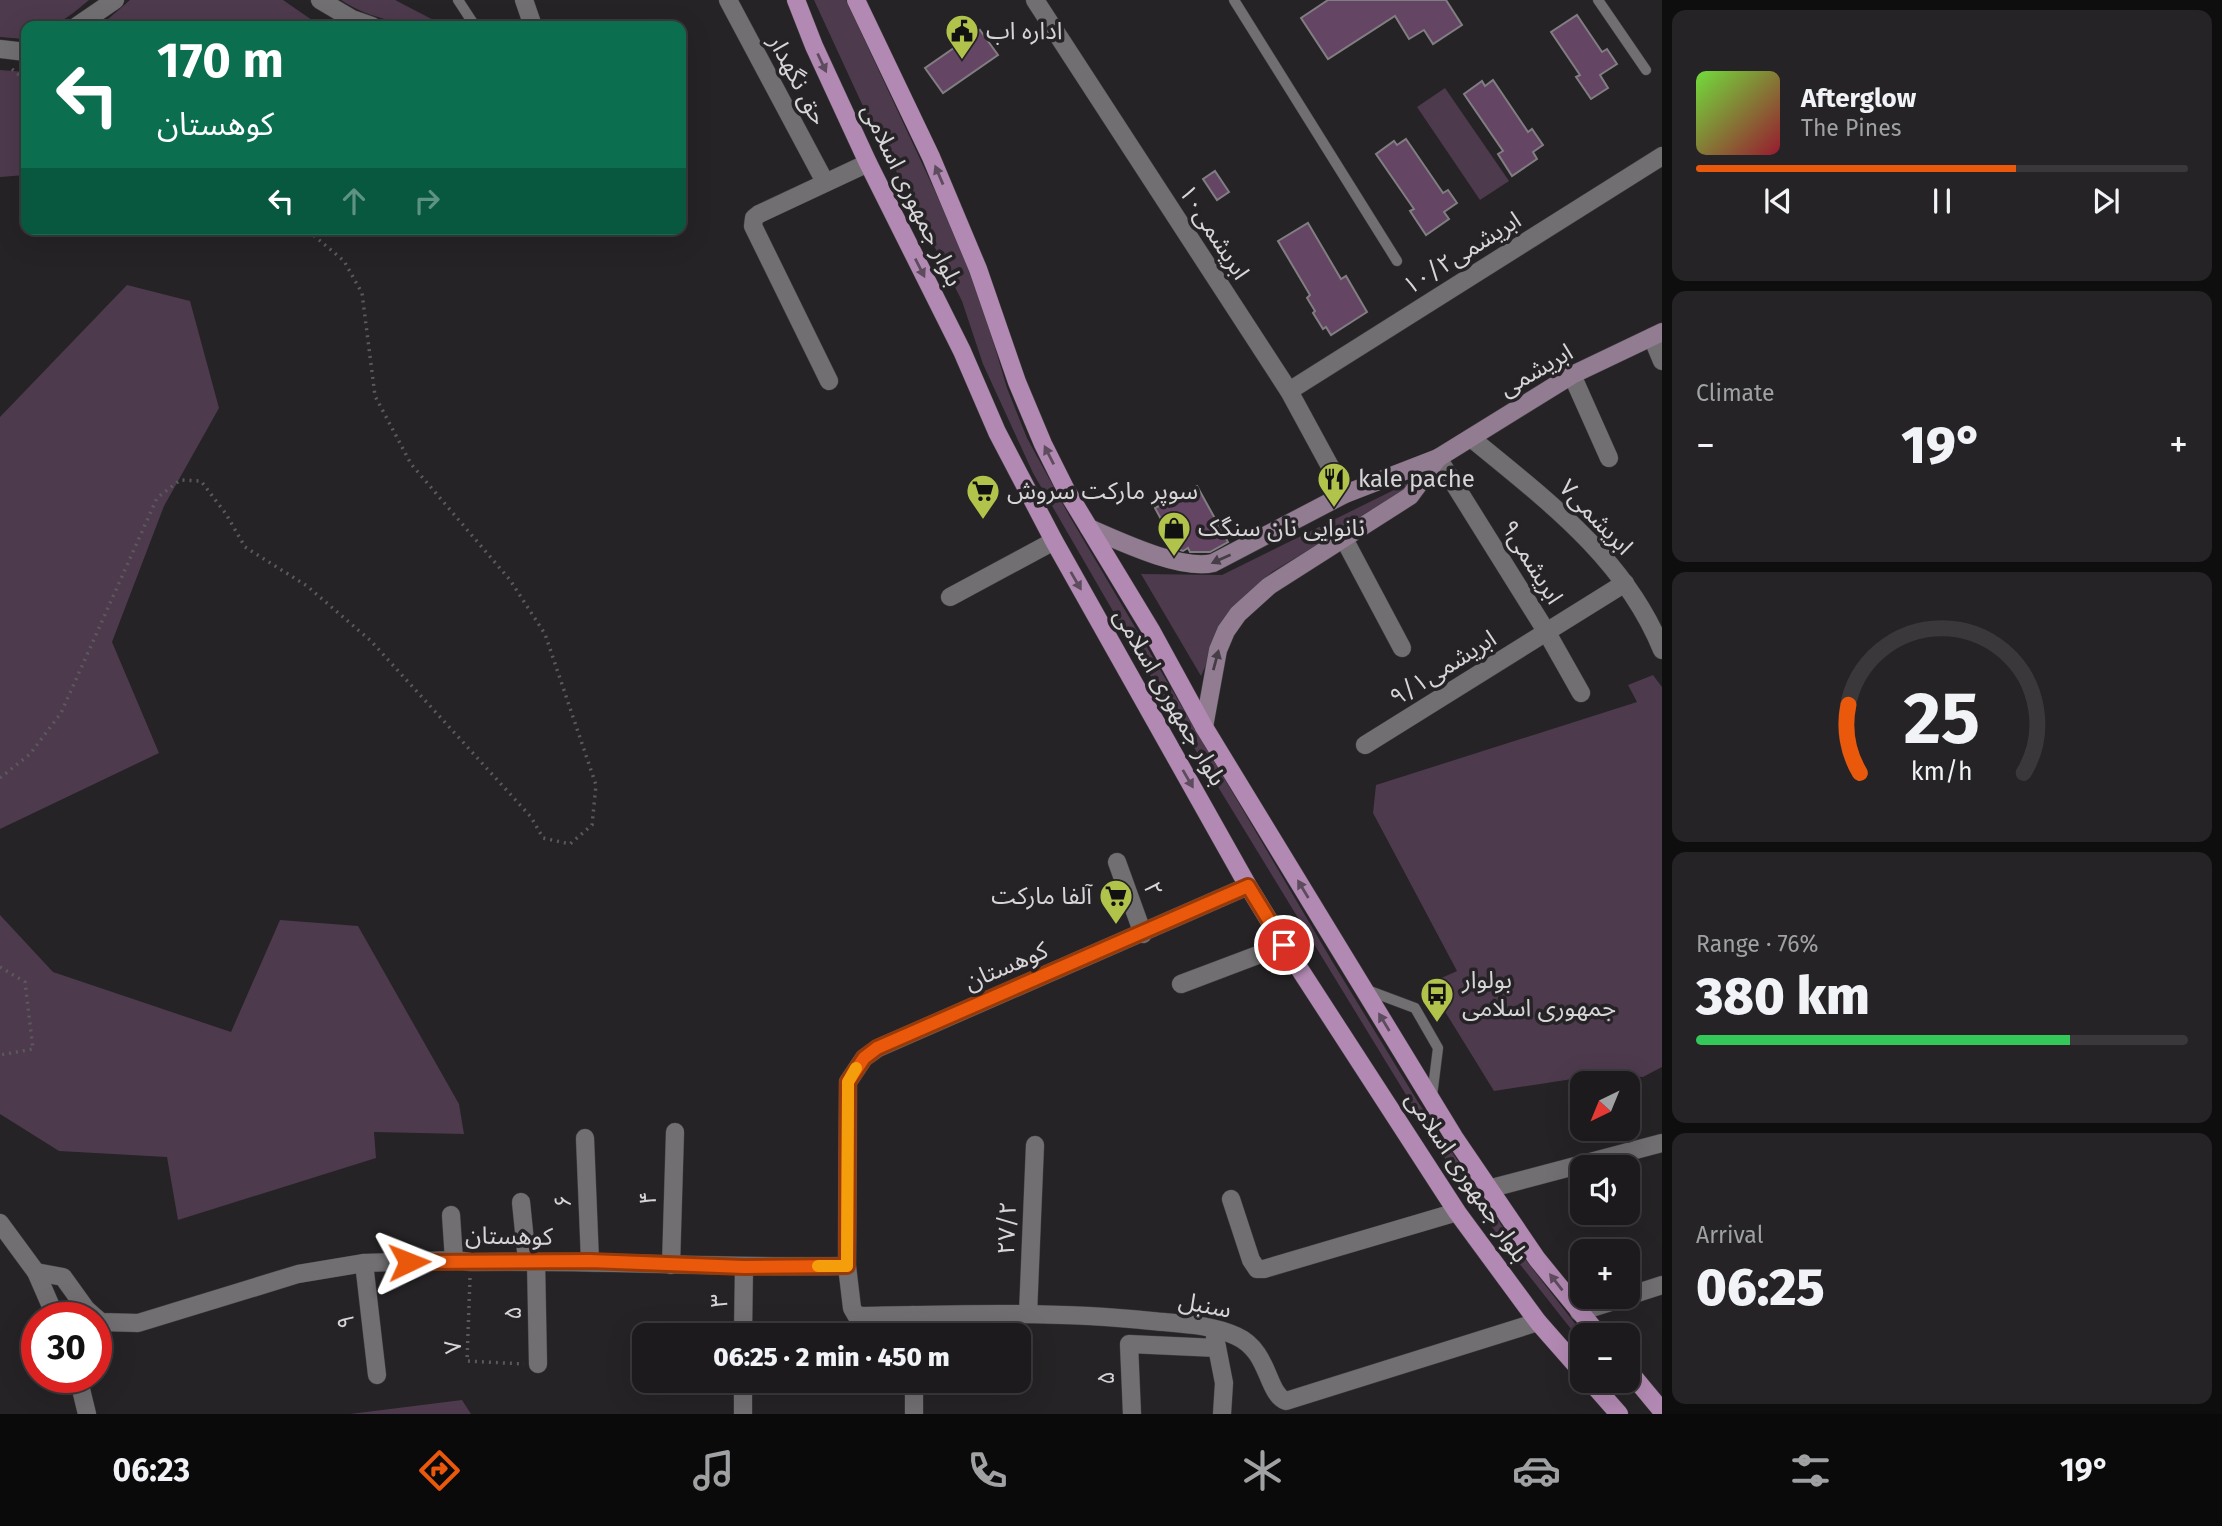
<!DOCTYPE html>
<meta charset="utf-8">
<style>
:root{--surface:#1c1a1c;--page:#252325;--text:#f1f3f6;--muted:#a0a1a3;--line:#3a383b;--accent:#ea580c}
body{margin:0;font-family:"Fira Sans","Noto Sans Arabic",sans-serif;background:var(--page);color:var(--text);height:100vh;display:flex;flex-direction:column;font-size:26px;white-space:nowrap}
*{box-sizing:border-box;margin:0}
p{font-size:23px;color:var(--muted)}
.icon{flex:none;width:38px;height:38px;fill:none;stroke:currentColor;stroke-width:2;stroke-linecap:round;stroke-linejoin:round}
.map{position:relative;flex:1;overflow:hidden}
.panel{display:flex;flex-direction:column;gap:10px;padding:10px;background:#0f0e0f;width:560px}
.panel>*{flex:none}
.guide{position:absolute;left:21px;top:21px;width:665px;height:214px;border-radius:14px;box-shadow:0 7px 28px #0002,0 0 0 2px var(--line);background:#0b6e4f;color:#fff;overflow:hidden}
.needle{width:46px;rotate:223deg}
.buttons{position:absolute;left:1570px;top:1071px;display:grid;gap:14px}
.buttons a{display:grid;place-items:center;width:70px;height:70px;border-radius:14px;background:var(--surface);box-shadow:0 7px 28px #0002,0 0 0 2px var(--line);font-size:35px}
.speed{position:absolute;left:21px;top:1302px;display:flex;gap:14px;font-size:35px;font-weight:700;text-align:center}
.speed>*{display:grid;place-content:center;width:91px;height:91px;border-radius:50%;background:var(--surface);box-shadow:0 7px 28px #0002,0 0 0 2px var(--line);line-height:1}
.speed .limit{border:10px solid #d22;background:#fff;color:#111}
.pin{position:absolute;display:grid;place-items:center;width:60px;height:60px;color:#fff;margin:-30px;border:4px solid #fff;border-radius:50%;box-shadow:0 2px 7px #0007}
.me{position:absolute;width:77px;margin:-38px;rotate:88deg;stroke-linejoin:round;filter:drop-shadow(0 0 5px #0008)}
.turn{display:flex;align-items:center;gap:24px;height:147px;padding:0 21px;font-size:32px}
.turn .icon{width:91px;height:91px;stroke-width:2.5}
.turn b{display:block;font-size:49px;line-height:60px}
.lanes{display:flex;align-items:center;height:66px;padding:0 21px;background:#0003;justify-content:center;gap:35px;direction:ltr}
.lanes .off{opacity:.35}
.big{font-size:52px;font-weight:800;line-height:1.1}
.panel .tile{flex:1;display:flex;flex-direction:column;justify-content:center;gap:10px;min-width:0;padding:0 24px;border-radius:14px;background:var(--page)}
.panel .dial{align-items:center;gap:0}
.dial svg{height:182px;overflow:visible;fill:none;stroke:var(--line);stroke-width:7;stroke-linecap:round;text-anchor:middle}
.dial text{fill:var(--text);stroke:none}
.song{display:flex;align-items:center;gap:21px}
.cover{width:84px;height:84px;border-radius:10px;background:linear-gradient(135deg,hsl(100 70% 55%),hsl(350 70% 35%))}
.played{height:7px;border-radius:4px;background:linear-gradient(90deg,var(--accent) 65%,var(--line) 65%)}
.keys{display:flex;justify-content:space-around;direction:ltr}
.heat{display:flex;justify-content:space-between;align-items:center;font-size:38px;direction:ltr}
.charge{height:10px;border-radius:5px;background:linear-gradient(90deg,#34c759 76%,var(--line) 0)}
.trip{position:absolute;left:632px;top:1323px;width:399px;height:70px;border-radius:14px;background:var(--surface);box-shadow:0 7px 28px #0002,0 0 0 2px var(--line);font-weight:800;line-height:70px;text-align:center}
.tab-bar{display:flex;height:112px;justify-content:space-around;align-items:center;background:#0b0a0b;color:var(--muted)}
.tab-bar .icon{width:49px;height:49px}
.tab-bar .on{color:var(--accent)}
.tab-bar b{font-size:32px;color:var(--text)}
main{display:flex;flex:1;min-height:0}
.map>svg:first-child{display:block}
.green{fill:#4d3a4d}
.building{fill:#644564;stroke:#817e81;stroke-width:2}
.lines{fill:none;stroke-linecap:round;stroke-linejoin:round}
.service-casing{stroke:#424042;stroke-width:11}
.minor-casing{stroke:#424042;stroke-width:19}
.secondary-casing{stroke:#424042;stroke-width:19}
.primary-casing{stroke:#424042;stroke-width:19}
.path{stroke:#5b595b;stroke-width:3.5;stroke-dasharray:2 5;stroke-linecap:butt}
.service{stroke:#716f71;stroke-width:10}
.minor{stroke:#716f71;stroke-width:18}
.secondary{stroke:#927c92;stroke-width:18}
.primary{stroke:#b289b2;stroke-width:18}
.oneway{fill:#5d4c5d}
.oneway2{fill:#463e46}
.route-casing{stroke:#983908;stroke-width:18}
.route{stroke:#ea580c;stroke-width:12}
.slow{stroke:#f59e0b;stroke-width:12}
.labels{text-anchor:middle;stroke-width:7;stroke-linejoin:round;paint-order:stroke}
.poi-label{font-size:24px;fill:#d7d5d7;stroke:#252325;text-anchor:start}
.street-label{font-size:24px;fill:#d7d5d7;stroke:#252325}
</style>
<main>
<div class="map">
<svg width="1662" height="1414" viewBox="0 0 1662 1414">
<rect width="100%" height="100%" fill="#252325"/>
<g class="green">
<path d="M0,0H89C63,21 61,26 26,26V38L24,39L0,37Z"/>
<path d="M130,0H283L312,20L330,26H100Z"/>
<path d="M341,0H395L445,26C411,26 370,20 341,0Z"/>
<path d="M814,0H846L954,232L985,314L1007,388L1027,438L1070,517L1332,961L1418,1102L1521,1254L1584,1335H1582V1343L1504,1244L1452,1170L1154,682L1033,473L983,364L962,301L862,104Z"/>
<path d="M0,70L26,72V175L0,177Z"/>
<path d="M1445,88L1509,181L1480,200L1417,107Z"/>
<path d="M127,285L190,301L219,408L164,506L112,642L159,753L0,829V417Z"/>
<path d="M1406,484L1413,487L1272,572L1231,609L1201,676L1141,574L1222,575Z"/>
<path d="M1653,675L1662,687V1067L1643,1077L1598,1075L1494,1091L1428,984L1457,971L1373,813L1376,785L1637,702L1628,685Z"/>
<path d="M0,915L53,972L231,1032L280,920L358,926L459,1104L464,1134L374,1132L376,1158L178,1220L167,1157L59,1151L0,1114Z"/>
<path d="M462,1400L471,1414H350Z"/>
</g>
<g class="building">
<path d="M1328,0H1446L1462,25L1433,44L1424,30L1409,39L1395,16L1328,59L1301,18Z"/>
<path d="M1577,15L1602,52L1607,49L1617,64L1600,75L1608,88L1591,99L1576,77L1580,75L1551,32Z"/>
<path d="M980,30L998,55L943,93L925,68Z"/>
<path d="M1493,80L1528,132L1532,129L1543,145L1533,152L1537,159L1512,176L1498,154L1503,151L1464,94L1482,81L1485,86Z"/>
<path d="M1406,139L1443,193L1448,190L1457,203L1444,212L1449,219L1426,235L1410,211L1414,209L1376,154L1394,141L1397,145Z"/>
<path d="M1215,171L1229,192L1217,200L1203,179Z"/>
<path d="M1308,223L1341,279L1346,276L1367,312L1331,335L1326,327L1323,329L1313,313L1315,311L1307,298L1310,295L1278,241Z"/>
<path d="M1197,486L1228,542L1210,552H1190L1188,548L1183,551L1177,549L1155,508Z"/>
</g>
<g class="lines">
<defs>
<g id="service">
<path d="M458,0L475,26"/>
<path d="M1234,0L1397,261"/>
<path d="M1598,0L1646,70"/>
<path d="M1367,990L1415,1008L1438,1048L1432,1096"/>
</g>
<g id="minor">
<path d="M320,0L352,19L372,26"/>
<path d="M524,0L533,26"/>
<path d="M728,0L825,182"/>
<path d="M1035,0L1289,391L1345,494"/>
<path d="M77,26L115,0"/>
<path d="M0,49L26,52"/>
<path d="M1652,337L1662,361"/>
<path d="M1572,375L1609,458"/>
<path d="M829,381L753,226L754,218L759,214L868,163"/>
<path d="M1289,391L1662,156"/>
<path d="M1471,438C1545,499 1625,558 1662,650"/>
<path d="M1438,458L1546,631L1581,693"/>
<path d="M1343,537L1402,648"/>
<path d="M950,597L1054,541"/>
<path d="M1365,745L1625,583"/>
<path d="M1117,862L1143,934"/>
<path d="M1248,886L878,1048L864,1058L848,1082L847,1266L852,1308L856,1315L862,1316C959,1314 1056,1311 1152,1321C1181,1324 1210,1324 1236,1336C1270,1351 1266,1393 1286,1401L1538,1322"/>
<path d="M1181,984L1284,945"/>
<path d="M585,1138L590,1261"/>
<path d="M1488,1189L1662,1143"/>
<path d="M1231,1199L1251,1260L1257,1269H1264L1457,1212"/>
<path d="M521,1202L527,1261"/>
<path d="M451,1215L454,1260"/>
<path d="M0,1223L36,1272L56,1318"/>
<path d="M536,1261L538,1364"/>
<path d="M364,1263L377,1375"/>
<path d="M671,1265L675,1132"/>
<path d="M36,1272L63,1277L86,1309L96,1318"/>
<path d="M1628,1296L1662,1285"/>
<path d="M1579,1312L1627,1297"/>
<path d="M1028,1314L1035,1145"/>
<path d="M913,1315V1335"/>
<path d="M96,1318L101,1322L138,1323L298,1274L364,1263L454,1260L471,1262C596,1260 721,1268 847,1266"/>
<path d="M743,1335L744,1267"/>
<path d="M1215,1337L1224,1383L1222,1414"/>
<path d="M78,1377L87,1414"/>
<path d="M914,1381V1414"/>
<path d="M743,1414V1381"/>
<path d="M1132,1414L1129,1344L1217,1348"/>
</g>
<g id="secondary">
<path d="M1089,528C1119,541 1182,571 1213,563L1345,494L1438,458L1572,375L1662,332"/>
<path d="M1204,727L1218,650L1226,631L1238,614L1269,586L1410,496L1438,458"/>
</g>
<g id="primary">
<path d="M796,0L814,46L868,163L962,351L997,432L1054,541L1248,886L1284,945L1457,1212L1538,1322L1582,1372"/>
<path d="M856,0L931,157L978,269L1017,382L1043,444L1066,490L1152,632L1204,727L1454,1137L1537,1259L1599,1335"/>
<path d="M1628,1370L1662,1411"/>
<path d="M1590,1381L1619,1414"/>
</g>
</defs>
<use href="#service" class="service-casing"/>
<use href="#minor" class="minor-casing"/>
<use href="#secondary" class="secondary-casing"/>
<use href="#primary" class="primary-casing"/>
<g class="path">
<path d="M12,69L26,81"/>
<path d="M0,778L30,754L61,713L157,498L180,480L201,481L226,514L245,547L307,586L371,641L531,817L543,838L570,844L592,825L596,785L545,634L510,580L411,464L375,396L362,293L344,261L306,229"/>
<path d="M0,967L25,982L33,1049L0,1055"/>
<path d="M470,1278L467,1361L524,1364"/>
</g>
<use href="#service" class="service"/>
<use href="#minor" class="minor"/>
<use href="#secondary" class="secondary"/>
<use href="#primary" class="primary"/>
</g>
<defs><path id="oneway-solid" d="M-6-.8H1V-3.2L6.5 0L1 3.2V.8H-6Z" transform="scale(1.75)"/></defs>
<g class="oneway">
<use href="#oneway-solid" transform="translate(822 63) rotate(65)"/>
<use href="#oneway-solid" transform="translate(939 175) rotate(-113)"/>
<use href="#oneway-solid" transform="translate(920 268) rotate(63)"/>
<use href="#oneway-solid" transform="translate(1049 455) rotate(-117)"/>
<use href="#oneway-solid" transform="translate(1076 581) rotate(60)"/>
<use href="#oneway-solid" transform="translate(1188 779) rotate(60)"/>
<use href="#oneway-solid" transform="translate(1303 889) rotate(-121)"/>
<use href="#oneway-solid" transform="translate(1384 1022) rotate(-121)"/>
<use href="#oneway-solid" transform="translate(1556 1282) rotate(-128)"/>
</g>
<g class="oneway2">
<use href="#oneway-solid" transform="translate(1221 559) rotate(156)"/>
<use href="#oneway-solid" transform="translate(1216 660) rotate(-75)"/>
</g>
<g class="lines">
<defs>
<path id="route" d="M409,1262L590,1261L744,1267L847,1266L848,1082L864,1058L877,1048L1248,886L1284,945"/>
</defs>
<use href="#route" class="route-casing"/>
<use href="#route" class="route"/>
<path class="slow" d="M818,1266H847L848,1095V1082L856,1068"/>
</g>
<defs>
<symbol id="civic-pin" viewBox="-11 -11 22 30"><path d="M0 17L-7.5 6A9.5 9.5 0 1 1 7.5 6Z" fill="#b2c34c" stroke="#252325"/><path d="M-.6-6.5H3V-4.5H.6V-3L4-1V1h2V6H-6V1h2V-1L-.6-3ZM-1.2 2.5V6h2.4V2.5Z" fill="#111"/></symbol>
<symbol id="restaurant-pin" viewBox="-11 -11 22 30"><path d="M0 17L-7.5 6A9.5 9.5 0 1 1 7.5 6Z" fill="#b2c34c" stroke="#252325"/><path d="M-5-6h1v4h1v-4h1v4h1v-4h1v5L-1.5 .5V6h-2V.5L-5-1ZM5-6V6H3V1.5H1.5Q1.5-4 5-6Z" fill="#111"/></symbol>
<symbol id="supermarket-pin" viewBox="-11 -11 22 30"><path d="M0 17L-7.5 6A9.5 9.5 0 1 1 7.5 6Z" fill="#b2c34c" stroke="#252325"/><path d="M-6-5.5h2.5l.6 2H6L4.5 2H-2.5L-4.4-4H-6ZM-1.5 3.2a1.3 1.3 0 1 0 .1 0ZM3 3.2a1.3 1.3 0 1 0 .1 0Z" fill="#111"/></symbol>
<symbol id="shop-pin" viewBox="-11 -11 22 30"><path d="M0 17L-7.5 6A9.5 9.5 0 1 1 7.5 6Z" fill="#b2c34c" stroke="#252325"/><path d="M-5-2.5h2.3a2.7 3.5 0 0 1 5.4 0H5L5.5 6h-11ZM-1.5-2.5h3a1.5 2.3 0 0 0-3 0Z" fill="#111"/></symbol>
<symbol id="bus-pin" viewBox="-11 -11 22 30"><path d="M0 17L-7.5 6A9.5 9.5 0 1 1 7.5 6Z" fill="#b2c34c" stroke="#252325"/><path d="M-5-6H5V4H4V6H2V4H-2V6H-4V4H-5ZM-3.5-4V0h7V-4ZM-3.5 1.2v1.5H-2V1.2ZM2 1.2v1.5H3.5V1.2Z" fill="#111"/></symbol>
</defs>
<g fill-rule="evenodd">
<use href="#civic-pin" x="943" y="12" width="38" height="52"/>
<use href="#restaurant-pin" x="1315" y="460" width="38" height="52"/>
<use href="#supermarket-pin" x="964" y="472" width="38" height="52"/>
<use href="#shop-pin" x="1155" y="509" width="38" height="52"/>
<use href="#supermarket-pin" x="1097" y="877" width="38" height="52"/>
<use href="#bus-pin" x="1418" y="975" width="38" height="52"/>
</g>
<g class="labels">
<g class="poi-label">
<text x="986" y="39">اداره اب</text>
<text x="1358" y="487">kale pache</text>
<text x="1007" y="499">سوپر مارکت سروش</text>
<text x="1198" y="536">نانوایی نان سنگک</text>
<text x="1092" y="904" text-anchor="end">آلفا مارکت</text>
<text x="1462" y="988">بولوار<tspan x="1462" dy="28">جمهوری اسلامی</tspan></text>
</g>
<g class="street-label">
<text transform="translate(798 80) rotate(62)" y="8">حق نگهدار</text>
<text transform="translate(912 195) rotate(64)" y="8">بلوار جمهوری اسلامی</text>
<text transform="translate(1214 232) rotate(57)" y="8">ابریشمی۱۰</text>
<text transform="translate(1462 253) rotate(-32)" y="8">۱۰/۲ابریشمی</text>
<text transform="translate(1536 370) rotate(-30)" y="8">ابریشمی</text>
<text transform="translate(1596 517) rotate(46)" y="8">ابریشمی۷</text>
<text transform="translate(1532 562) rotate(58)" y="8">ابریشمی۹</text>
<text transform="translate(1443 668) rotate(-32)" y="8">۹/۱ابریشمی</text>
<text transform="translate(1170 697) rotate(60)" y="8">بلوار جمهوری اسلامی</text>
<text transform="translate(1153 889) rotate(70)" y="8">۲</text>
<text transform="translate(1006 966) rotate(-23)" y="8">کوهستان</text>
<text transform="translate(1467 1177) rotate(56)" y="8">بلوار جمهوری اسلامی</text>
<text transform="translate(648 1198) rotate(-88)" y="8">۴</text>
<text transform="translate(563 1201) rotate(-93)" y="8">۶</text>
<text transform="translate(1007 1228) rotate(-88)" y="8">۲۷/۲</text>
<text transform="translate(509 1236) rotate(1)" y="8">کوهستان</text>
<text transform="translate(719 1301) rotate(-90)" y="8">۳</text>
<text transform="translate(1205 1305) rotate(11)" y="8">سنبل</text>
<text transform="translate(513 1313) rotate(-91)" y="8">۵</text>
<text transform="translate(346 1322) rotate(-97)" y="8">۹</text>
<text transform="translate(453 1347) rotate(-97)" y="8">۷</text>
<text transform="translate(1106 1378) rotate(-93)" y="8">۵</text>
</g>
</g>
</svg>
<div class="buttons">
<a><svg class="needle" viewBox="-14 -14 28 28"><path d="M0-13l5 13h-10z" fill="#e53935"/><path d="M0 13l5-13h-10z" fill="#a0a1a3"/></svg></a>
<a><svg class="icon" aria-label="sound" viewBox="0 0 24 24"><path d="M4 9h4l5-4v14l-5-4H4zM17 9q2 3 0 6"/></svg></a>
<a>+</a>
<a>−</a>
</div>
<div class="speed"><div class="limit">30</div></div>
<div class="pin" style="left:1284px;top:945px;background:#d93025"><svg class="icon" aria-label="arrive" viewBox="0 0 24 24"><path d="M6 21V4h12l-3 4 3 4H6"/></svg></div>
<svg class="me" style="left:409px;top:1262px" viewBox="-20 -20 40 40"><path d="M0-17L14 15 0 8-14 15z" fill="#ea580c" stroke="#fff" stroke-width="4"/></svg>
<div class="trip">06:25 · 2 min · 450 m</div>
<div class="guide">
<div class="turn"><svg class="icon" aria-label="left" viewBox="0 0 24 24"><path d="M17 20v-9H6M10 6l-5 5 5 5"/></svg><div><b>170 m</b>کوهستان</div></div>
<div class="lanes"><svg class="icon" aria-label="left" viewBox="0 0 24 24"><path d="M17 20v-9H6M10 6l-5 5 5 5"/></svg><svg class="icon off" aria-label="ahead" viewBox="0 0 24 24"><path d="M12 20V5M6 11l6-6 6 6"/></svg><svg class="icon off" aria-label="right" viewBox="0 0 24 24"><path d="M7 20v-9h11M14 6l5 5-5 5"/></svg></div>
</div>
</div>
<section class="panel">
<div class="tile">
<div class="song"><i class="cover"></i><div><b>Afterglow</b><p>The Pines</p></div></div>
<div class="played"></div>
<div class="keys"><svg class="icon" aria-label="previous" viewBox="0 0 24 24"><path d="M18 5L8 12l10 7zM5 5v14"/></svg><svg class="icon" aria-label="pause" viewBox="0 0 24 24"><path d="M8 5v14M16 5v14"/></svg><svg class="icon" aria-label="next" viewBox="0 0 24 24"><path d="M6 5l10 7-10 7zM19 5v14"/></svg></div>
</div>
<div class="tile"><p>Climate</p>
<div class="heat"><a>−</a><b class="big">19°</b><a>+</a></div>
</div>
<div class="tile dial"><svg viewBox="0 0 100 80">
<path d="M14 69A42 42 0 1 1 86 69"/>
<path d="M14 69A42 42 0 0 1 9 39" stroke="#ea580c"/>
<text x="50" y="56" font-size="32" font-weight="700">25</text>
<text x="50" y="72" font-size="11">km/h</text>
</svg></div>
<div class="tile"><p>Range · 76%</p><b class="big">380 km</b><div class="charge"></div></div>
<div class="tile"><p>Arrival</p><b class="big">06:25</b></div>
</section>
</main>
<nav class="tab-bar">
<b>06:23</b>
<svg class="icon on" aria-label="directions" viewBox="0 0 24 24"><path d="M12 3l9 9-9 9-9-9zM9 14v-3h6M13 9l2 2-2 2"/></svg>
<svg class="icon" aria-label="music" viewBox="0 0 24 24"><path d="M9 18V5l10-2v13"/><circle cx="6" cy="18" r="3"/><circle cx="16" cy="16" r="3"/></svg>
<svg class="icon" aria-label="phone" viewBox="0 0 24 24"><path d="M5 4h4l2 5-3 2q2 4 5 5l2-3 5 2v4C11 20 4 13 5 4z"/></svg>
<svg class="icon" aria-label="climate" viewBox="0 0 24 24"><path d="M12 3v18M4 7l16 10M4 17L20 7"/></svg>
<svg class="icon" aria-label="car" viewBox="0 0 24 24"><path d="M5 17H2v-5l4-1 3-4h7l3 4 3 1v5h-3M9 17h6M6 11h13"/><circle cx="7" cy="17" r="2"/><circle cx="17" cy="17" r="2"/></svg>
<svg class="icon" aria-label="filters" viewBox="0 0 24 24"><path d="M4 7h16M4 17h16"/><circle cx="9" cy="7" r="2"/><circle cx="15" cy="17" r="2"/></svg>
<b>19°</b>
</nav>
